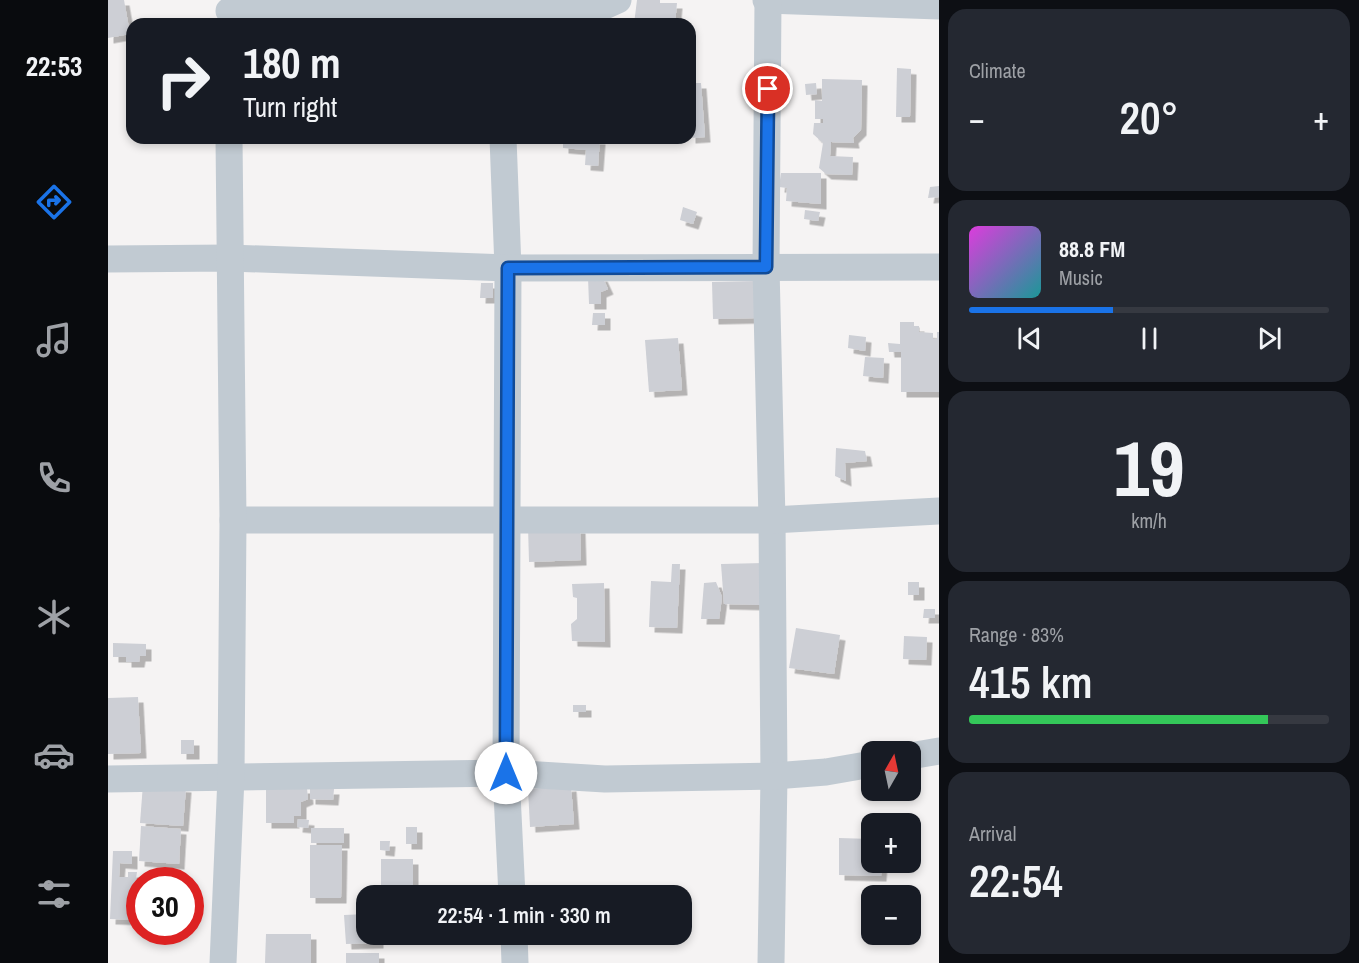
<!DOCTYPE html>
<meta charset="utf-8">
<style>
:root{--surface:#171b24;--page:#242831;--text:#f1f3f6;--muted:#9ea1a6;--line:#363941;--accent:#1a73e8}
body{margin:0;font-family:"Archivo Narrow",sans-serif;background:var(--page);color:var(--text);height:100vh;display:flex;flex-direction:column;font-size:22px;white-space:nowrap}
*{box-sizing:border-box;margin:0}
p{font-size:20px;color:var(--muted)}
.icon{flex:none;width:33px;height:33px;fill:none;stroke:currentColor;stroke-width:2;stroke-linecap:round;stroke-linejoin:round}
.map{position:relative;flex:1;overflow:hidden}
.details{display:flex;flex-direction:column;gap:9px;padding:9px;background:#0d0f14;width:420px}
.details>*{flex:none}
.hud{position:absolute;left:18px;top:18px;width:570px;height:126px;border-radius:18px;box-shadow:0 3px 9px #0003;background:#171b24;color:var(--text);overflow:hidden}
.needle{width:39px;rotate:9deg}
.fabs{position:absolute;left:753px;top:741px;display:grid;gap:12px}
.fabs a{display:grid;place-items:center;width:60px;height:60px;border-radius:12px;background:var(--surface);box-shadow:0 3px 9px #0003;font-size:30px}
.speed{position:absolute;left:18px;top:867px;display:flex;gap:12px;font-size:30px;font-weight:700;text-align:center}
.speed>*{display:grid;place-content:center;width:78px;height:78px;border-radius:50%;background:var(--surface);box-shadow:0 3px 9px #0003;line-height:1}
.speed .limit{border:9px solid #d22;background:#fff;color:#111}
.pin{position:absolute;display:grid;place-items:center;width:51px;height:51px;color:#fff;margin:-26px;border:3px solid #fff;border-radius:50%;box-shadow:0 2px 6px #0007}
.me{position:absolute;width:66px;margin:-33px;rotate:0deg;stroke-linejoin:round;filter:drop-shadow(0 0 4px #0008)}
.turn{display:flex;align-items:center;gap:21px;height:126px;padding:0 18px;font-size:27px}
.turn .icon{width:78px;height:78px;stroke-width:2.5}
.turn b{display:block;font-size:42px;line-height:51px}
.big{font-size:45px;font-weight:600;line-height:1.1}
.details .widget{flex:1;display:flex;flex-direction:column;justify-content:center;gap:9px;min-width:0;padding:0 21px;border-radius:18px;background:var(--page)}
.details .dial{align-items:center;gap:0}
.dial b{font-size:78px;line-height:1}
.song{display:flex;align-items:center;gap:18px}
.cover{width:72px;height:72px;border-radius:9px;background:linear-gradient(135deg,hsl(300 70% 55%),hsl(180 70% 35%))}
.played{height:6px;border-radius:3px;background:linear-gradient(90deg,var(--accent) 40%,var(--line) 40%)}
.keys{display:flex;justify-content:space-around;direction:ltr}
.heat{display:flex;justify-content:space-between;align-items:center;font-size:33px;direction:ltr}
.charge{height:9px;border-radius:4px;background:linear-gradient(90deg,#34c759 83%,var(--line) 0)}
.trip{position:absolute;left:248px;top:885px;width:336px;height:60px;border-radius:18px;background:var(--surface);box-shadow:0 3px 9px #0003;font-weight:600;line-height:60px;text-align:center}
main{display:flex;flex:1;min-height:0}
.menu{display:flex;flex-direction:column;width:108px;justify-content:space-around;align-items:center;background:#090b0e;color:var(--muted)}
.menu .icon{width:42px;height:42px}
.menu .active{color:var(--accent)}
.menu b{font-size:27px;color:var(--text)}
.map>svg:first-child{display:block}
.building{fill:#cdcfd5;filter:url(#shadow)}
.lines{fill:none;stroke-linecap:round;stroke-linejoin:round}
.minor{stroke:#c1cad2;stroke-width:27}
.route-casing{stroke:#114b97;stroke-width:15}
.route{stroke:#1a73e8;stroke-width:10}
</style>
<main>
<nav class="menu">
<b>22:53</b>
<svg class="icon active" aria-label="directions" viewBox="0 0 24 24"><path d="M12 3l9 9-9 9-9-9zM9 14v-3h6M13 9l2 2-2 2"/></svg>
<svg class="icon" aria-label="music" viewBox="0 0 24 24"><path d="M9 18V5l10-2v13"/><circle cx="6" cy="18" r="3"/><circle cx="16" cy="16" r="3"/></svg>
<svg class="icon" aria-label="phone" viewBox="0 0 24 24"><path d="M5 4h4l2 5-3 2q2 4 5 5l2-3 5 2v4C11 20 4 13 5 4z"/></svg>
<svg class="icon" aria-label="climate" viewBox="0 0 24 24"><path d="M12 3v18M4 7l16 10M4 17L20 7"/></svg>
<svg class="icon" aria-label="car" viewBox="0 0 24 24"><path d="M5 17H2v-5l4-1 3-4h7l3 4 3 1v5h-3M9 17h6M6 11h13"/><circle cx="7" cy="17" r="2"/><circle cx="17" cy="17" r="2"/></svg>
<svg class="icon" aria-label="filters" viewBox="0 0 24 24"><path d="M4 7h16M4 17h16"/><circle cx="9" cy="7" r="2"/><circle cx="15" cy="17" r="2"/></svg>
</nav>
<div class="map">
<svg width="831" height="963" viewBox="0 0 831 963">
<defs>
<filter id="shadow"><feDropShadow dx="5.5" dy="5.5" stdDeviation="0" flood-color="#0004"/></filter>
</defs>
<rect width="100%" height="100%" fill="#f5f3f3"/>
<g class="building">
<path d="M0,0H16L22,34L0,38Z"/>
<path d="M529,0H552V3H569L567,24H526Z"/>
<path d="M789,68L803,69L802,117H788Z"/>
<path d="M714,79L754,80L753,130L745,138L746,143L723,142L722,156L745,157L744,175L718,174L711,168L715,143L705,134L706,123H715V119H707V100L714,101Z"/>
<path d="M582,83H593L597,137L582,138Z"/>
<path d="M708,83L709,94L698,95L697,84Z"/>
<path d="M455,138L492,139L490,166L477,165L478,150L455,148Z"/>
<path d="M673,173H713V204L678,201L679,188L671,187Z"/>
<path d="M831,186V197L820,198L822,187Z"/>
<path d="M575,207L589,212L585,224L572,220Z"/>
<path d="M697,210L712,212L710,221L696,219Z"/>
<path d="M494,276L500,289L493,292V304H481L480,277Z"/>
<path d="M648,281L649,318L605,319L604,282Z"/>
<path d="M373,283H385V298H372Z"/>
<path d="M485,313H497V325H484Z"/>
<path d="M792,322H806V326H811V332L825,333V339H829V332H831V392H793V352H781L780,343L792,344Z"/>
<path d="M741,335L758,337L757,351L740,348Z"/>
<path d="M570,338L574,390L541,392L537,340Z"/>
<path d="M757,357L776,358L775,378L755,376Z"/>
<path d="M728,448L757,451L759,461L737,463L738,481L727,476Z"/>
<path d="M420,526L472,528L473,560L421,562Z"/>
<path d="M656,563L654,605L616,604L613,564Z"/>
<path d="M564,564H572L569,628L541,627L543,581L563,582Z"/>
<path d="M608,582L614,597L611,619H593L596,583Z"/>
<rect x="800" y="582" width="11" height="13"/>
<path d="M496,583L497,642L464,641L463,624L469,619V598L465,597L464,584Z"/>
<path d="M816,609H827V618H815Z"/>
<path d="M688,628L732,635L726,674L681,668Z"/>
<path d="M796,636L819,637L818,660L795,659Z"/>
<path d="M5,643L38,644V656H32L31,662H18V657H5Z"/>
<path d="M30,697L33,753L0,754V698Z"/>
<rect x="465" y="705" width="13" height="7"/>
<rect x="73" y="740" width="13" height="14"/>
<path d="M35,784L78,787L75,826L32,823Z"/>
<path d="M463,786L466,824L422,827L420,789Z"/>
<path d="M158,788H199L200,799L193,802V816H186V823H158Z"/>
<path d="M202,789H226L225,800L202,799Z"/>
<path d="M190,819L201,820L200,828L189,827Z"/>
<path d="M33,826L73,829L71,864L31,861Z"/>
<rect x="298" y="827" width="11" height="17"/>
<rect x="203" y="828" width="33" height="15"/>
<path d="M731,838L764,839V862H774L773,876L731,875Z"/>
<path d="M272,841H282L281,851L272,850Z"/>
<path d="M202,845H234L233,898H202Z"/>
<path d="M5,851H24V864L12,863L11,877H20V872H29L28,879L32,882V920L2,919Z"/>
<rect x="273" y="859" width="32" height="37"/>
<path d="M754,907L764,908V934H767V939L753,938Z"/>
<path d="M258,914V934H270V943L238,944L236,915Z"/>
<path d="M158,934H203V963H157Z"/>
<rect x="238" y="953" width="33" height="10"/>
</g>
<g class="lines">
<g class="minor">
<path d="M658,0L831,6"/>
<path d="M660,0L658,267L664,520L666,776L663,963"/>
<path d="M121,11L390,9L474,12L490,9L510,0"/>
<path d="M395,138L400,268L398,773L404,896"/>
<path d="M0,259L122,258L400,268L831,267"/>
<path d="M125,520H664L831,511"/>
<path d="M802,756L831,751"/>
<path d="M0,779L398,773L497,779L666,776L718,772L764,764"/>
<path d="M406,934L407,963"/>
<path d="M115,963L123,777L125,520L121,138"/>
</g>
</g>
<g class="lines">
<defs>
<path id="route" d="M398,773L400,268L658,267L660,89"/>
</defs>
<use href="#route" class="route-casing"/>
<use href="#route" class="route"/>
</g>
</svg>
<div class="fabs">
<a><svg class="needle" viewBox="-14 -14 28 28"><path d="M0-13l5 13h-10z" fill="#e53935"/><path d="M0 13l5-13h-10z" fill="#9ea1a6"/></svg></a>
<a>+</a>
<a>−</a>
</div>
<div class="speed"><div class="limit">30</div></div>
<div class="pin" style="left:660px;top:89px;background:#d93025"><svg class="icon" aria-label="arrive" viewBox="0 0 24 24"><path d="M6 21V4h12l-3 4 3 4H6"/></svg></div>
<svg class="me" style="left:398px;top:773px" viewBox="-20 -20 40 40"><circle r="19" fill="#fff"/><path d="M0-13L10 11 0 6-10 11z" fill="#1a73e8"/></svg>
<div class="trip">22:54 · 1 min · 330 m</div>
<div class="hud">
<div class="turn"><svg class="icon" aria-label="right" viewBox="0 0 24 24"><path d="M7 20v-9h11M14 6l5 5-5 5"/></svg><div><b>180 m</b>Turn right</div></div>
</div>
</div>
<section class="details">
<div class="widget"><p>Climate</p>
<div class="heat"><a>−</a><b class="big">20°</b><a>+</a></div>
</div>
<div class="widget">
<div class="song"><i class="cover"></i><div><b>88.8 FM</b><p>Music</p></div></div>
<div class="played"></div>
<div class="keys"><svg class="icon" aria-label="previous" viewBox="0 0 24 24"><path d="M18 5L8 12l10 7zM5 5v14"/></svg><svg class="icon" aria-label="pause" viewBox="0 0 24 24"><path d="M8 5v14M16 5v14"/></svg><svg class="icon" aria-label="next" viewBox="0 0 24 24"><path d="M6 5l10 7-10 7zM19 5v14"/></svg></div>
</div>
<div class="widget dial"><b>19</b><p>km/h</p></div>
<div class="widget"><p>Range · 83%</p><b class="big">415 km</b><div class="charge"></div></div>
<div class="widget"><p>Arrival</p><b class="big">22:54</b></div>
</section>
</main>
